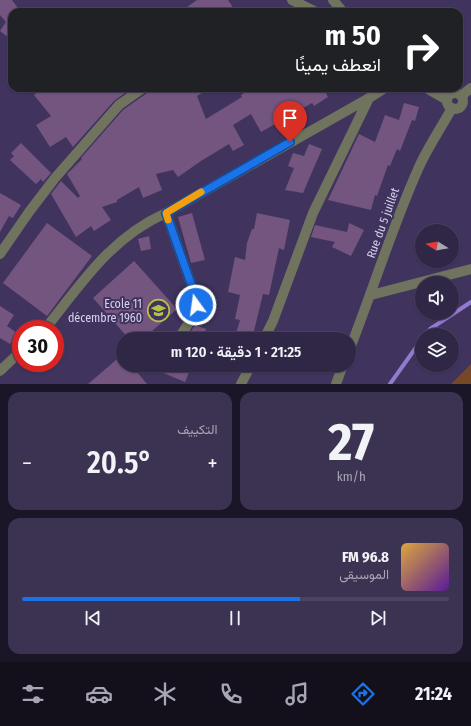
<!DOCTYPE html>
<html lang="ar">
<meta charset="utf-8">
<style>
:root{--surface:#302747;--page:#3c3352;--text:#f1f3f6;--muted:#a8a5b4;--line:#4b4460;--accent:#1a73e8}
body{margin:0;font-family:"Fira Sans Condensed",Vazirmatn,sans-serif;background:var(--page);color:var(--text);direction:rtl;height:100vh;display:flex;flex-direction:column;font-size:15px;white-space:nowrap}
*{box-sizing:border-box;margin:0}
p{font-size:13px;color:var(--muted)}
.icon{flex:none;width:22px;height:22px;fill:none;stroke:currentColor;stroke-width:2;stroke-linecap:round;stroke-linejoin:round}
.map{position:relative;height:384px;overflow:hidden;direction:ltr}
.side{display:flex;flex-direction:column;gap:8px;padding:8px;background:#1a1527;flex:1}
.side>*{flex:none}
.hud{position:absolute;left:8px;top:8px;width:455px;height:84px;border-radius:12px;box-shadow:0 1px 3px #0004,0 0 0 1px var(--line);direction:rtl;background:#202124;color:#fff;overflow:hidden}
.needle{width:26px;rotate:281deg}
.buttons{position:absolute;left:415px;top:224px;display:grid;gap:8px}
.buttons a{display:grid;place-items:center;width:44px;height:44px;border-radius:50%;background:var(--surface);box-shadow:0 1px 3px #0004,0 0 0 1px var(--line);font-size:20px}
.speed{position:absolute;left:12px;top:320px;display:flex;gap:8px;font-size:20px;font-weight:700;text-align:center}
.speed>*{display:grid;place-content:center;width:52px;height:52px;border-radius:50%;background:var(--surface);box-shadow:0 1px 3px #0004,0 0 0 1px var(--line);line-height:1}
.speed .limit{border:6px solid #d22;background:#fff;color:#111}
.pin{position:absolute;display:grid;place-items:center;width:34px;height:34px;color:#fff;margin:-41px -17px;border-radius:50% 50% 50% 0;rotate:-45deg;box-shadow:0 0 4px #0007}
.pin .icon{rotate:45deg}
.me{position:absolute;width:44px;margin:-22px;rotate:346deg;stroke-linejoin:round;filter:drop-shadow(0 0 3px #0008)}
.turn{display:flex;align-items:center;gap:14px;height:84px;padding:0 16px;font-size:18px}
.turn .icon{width:52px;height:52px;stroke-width:2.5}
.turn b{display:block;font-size:28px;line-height:34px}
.big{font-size:30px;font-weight:600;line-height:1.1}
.side .tile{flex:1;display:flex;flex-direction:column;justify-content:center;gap:6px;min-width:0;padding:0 14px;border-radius:12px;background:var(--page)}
.side .dial{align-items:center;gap:0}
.dial b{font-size:52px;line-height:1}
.song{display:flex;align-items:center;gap:12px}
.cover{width:48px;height:48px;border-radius:6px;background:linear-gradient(135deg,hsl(40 70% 55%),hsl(270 70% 35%))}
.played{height:4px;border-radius:2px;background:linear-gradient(90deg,var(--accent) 65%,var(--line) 65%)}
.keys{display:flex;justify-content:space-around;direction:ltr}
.heat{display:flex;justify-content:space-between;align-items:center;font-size:22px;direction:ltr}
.side .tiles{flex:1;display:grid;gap:8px;grid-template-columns:1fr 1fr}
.tile:last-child{grid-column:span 2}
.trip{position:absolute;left:116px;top:332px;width:240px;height:40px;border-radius:20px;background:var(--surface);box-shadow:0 1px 3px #0004,0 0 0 1px var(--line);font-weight:600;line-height:40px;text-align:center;direction:rtl}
.tab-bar{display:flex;height:64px;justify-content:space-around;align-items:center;background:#13101c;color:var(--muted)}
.tab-bar .icon{width:28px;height:28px}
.tab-bar .current{color:var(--accent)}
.tab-bar b{font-size:18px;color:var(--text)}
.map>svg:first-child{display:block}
.green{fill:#774825}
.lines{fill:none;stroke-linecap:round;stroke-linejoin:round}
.stream{stroke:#927ad0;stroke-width:4}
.building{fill:#73557f}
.minor{stroke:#70735d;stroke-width:10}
.route-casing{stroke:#114b97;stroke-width:10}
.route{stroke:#1a73e8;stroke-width:7}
.slow{stroke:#f59e0b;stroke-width:7}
.labels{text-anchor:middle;stroke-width:4;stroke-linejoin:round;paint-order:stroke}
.street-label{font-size:12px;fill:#d7d1ec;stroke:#40345f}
.poi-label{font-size:12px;fill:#d7d1ec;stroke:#40345f;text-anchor:end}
</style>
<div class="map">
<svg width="471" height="384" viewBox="0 0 471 384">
<rect width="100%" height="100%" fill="#40345f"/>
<path class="green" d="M471,364V384H451Z"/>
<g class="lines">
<g class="stream">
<path d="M425,335L430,329L471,302"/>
<path d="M390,384L422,339"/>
</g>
</g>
<g class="building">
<path d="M0,0H12L21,12H12V40L0,31L6,22L0,15Z"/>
<path d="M197,0H228L236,12H180Z"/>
<path d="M42,88H120L125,93L114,101L73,147L66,137L50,147L36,125L51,116L34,95Z"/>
<path d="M149,88H210L197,96L206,119L242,97L241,95L252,88H323L328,97L314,106L312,103L261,132L251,114L233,125L244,145L233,151L229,144L201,161L178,177L173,170L156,174L162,190L143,198L139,187L117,200V202L102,207L111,220L94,231L91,226L76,237L51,194L61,181L78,198L80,196L67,174L82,159L81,158L123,110L147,93Z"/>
<path d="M404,103L419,107L415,121L412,120L400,151L397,149L390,166L388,165L377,196L375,195L371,210L328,200L359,134L375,142L385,115L399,120Z"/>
<path d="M21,143L51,173L43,182L41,179L36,184L10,160L14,156L11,153Z"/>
<path d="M309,144L322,149L303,193L285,190L294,168L288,166L293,153L304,156Z"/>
<path d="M0,193L21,205L13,218L9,216L0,232Z"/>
<path d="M192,213L205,260L191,263L178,217Z"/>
<path d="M257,213L290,220L284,250L279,248L269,295L263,294L252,339H242L235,337L240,320L235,319L240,295L228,292L235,257L245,260L247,243L252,229H254Z"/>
<path d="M47,223L92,256L47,316L3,283Z"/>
<path d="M349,223L364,230L351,256L332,247L335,242L311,237L315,225L347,232Z"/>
<path d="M149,236L151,249L141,251L138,239Z"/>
<path d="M134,261L177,309L143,339H129L93,298Z"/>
<path d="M0,306L14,315L7,326L17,333L10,344L0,338Z"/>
<path d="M195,325L206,329L203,339H186Z"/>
<path d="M123,354V365H131L147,384H88Z"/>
<path d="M144,365H192L185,382Z"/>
</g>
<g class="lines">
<g class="minor">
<path d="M292,0L316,12"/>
<path d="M333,0L343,12"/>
<path d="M426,88L447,100"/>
<circle cx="455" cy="101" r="8"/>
<path d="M461,96L471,88"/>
<path d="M166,213L196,298C197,314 187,325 179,338"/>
<path d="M0,254L29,212L55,178L119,105L143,88"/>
<path d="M371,295L471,269"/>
<path d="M45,329C82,283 110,238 166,213L369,98"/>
<path d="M264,339L273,321L313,213L369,98L385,88"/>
<path d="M349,351C373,290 392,227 419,167C428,147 441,128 452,108"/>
<path d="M0,371L21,351"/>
<path d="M241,384L251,365"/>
<path d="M336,384L343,365"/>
</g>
</g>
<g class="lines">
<defs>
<path id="route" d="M196,305V298L166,213L290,142"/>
</defs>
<use href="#route" class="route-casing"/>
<use href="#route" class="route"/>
<path class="slow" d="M168,220L166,213L201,192"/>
</g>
<defs>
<symbol id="school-ring" viewBox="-11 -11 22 22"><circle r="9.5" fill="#40345f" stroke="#b4c24a" stroke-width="1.5"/><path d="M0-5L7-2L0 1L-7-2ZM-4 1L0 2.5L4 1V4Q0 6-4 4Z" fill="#b4c24a"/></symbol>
</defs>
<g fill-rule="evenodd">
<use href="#school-ring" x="146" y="298" width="25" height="25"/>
</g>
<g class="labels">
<g class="street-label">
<text transform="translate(383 223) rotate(-70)" y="4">Rue du 5 juillet</text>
</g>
<g class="poi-label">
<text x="142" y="308">Ecole 11<tspan x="142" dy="14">décembre 1960</tspan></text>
</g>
</g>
</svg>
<div class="buttons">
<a><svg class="needle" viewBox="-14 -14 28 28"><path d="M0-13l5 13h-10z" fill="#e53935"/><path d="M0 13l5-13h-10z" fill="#a8a5b4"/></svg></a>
<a><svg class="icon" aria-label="sound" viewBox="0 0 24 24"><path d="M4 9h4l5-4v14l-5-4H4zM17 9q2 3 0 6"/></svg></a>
<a><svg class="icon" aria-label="layers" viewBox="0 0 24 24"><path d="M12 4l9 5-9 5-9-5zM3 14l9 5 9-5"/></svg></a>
</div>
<div class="speed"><div class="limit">30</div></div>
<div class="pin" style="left:290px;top:142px;background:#d93025"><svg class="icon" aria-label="arrive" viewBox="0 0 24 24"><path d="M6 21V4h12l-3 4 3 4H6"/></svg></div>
<svg class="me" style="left:196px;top:305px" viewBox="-20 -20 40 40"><circle r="17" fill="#1a73e8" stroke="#fff" stroke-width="3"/><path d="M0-11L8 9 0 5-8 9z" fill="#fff"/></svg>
<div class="trip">21:25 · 1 دقيقة · 120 m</div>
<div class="hud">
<div class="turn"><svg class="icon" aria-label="right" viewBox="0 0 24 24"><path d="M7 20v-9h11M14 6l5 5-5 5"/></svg><div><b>50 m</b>انعطف يمينًا</div></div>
</div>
</div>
<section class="side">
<div class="tiles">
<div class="tile dial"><b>27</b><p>km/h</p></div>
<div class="tile"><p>التكييف</p>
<div class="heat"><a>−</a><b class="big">20.5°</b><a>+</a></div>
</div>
<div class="tile">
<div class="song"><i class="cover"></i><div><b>96.8 FM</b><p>الموسيقى</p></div></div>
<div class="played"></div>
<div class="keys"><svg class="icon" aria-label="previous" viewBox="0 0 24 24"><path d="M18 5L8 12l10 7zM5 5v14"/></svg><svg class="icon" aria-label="pause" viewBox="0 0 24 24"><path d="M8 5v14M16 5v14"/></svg><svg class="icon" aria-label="next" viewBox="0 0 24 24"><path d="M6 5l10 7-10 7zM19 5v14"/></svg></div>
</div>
</div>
</section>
<nav class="tab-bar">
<b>21:24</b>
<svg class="icon current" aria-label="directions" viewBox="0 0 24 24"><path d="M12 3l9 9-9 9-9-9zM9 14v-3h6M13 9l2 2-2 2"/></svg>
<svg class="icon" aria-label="music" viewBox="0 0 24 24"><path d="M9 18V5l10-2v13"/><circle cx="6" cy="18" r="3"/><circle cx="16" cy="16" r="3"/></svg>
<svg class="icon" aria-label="phone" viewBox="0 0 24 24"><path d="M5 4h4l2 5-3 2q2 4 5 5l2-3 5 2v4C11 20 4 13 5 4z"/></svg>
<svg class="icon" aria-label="climate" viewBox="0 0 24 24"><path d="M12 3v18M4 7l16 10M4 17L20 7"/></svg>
<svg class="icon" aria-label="car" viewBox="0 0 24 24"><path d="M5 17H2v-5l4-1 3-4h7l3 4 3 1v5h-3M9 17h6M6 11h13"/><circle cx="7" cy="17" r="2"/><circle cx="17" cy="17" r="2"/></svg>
<svg class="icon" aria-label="filters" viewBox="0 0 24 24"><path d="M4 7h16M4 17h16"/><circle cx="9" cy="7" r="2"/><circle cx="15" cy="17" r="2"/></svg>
</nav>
